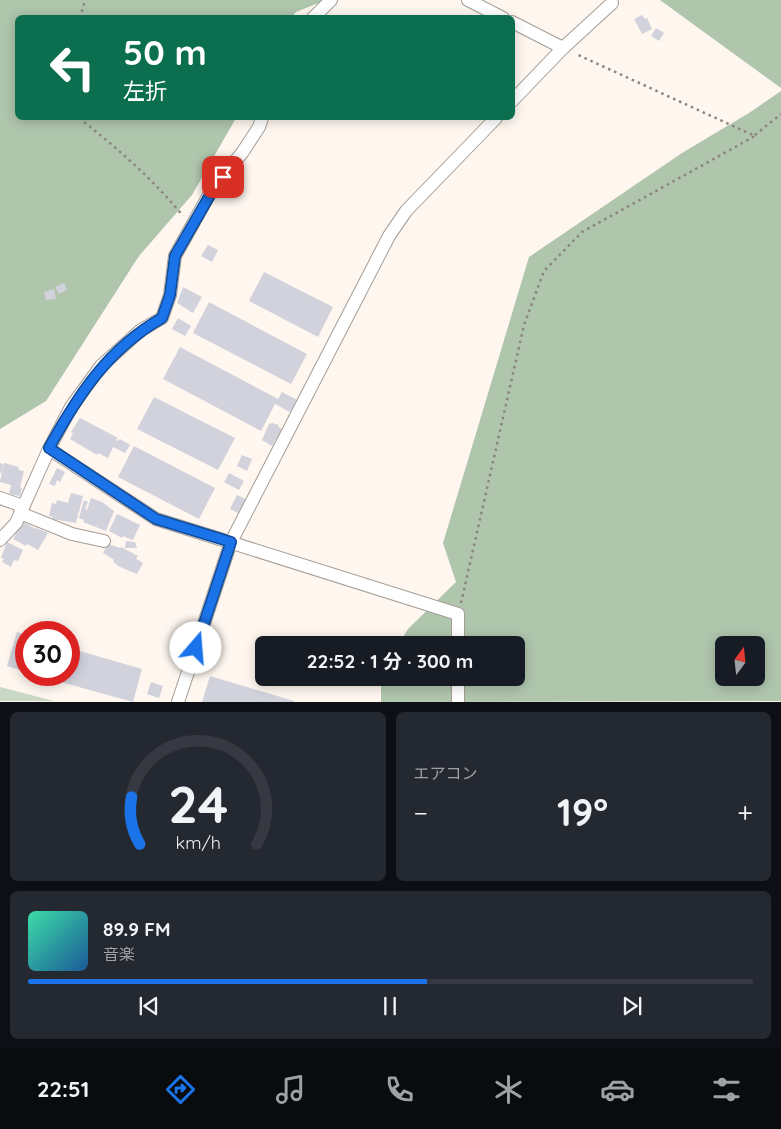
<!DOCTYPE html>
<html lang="ja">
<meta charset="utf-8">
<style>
:root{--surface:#171b24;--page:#242831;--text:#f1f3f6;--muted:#9ea1a6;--line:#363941;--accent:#1a73e8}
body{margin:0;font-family:Quicksand,"Noto Sans JP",sans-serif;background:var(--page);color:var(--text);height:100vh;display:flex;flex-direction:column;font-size:19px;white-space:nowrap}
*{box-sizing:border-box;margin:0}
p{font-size:16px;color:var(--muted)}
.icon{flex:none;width:28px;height:28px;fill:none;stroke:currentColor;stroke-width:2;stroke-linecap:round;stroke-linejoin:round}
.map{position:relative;height:702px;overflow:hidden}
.details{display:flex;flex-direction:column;gap:10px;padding:10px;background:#0d0f14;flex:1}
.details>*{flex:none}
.hud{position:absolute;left:15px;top:15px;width:500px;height:105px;border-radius:8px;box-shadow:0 2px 12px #0003;background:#0b6e4f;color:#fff;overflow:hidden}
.needle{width:32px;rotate:15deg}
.controls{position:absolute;left:715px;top:636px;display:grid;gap:10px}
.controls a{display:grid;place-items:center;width:50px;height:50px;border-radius:8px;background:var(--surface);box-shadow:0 2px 12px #0003;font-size:25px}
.speed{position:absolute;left:15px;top:621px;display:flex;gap:10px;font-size:25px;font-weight:700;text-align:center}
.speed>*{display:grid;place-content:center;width:65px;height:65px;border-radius:50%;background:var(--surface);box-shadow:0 2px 12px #0003;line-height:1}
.speed .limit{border:8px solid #d22;background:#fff;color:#111}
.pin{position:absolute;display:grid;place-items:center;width:42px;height:42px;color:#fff;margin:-21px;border-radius:10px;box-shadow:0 2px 8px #0006}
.me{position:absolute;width:55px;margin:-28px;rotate:18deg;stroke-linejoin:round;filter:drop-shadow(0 0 4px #0008)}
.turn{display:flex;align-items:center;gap:18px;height:105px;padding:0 25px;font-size:22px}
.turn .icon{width:65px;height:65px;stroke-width:2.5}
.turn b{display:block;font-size:35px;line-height:42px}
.big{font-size:38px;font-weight:700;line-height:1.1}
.details .card{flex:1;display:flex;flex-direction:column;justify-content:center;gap:8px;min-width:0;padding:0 18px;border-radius:8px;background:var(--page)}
.details .dial{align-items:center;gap:0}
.dial svg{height:130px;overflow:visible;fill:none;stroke:var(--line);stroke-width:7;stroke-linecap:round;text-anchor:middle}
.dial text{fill:var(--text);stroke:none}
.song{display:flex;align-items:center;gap:15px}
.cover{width:60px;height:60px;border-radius:8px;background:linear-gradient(135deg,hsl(160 70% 55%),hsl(210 70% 35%))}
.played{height:5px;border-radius:2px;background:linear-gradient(90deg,var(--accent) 55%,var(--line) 55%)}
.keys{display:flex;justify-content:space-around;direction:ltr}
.heat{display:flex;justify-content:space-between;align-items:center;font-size:28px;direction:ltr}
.details .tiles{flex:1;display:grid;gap:10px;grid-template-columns:1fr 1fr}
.card:last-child{grid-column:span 2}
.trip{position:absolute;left:255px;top:636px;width:270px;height:50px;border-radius:8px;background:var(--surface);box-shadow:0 2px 12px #0003;font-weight:700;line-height:50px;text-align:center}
.dock{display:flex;height:80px;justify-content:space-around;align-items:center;background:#090b0e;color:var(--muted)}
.dock .icon{width:35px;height:35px}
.dock .active{color:var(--accent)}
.dock b{font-size:22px;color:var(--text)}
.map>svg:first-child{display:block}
.green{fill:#c9d9c6}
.forest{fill:#afc5ac;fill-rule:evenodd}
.building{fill:#d1d2dc}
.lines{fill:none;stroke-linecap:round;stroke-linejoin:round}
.street-casing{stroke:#a49d96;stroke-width:14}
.path{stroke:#8a8580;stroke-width:2.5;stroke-dasharray:2.5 4;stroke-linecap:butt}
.street{stroke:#fff;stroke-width:12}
.route-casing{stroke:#114b97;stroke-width:12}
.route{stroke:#1a73e8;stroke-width:9}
</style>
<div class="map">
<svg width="781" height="702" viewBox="0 0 781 702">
<rect width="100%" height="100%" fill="#fef6ef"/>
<path class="green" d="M0,687L54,701H0Z"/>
<g class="forest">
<path d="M0,0H326L296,12L292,17L18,18V118H236L192,195L139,256L46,401L0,429Z"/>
<path d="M660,0H781V88Z"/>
<path d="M781,91V701L381,702V678H516V645H398L408,629L456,582L443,543L529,257L682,153L749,113ZM724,645H756V678H724Z"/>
</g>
<g class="building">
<path d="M642,15L645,19L647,18L652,29L642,34L634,19Z"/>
<path d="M656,28L664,33L659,41L651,36Z"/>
<path d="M208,245L218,250L212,262L201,256Z"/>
<path d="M264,272L333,307L318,337L249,301Z"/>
<path d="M64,283L67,290L59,294L55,287Z"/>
<path d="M183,287L202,297L193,313L177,303Z"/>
<path d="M54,289L56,299L46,300L44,292Z"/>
<path d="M209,302L307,354L291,384L193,333Z"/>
<path d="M178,318L191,326L185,336L172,329Z"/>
<path d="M180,347L278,399L282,392L297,400L290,412L275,404L261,431L163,379Z"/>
<path d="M154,397L235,438L218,470L137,429Z"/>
<path d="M80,418L118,438L116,440L118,441L120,439L130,445L125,453L113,447L108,458L98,453L97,455L70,439L73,433L71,432Z"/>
<path d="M272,423L279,425L278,427L282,429L272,446L262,440L269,424Z"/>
<path d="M134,446L215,488L199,519L118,477Z"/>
<path d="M242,455L252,459L247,471L237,466Z"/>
<path d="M0,463L3,464L2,469L4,463L19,467L18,470L24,471L20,487L22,488L20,496L9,494L11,485L0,482L2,471L0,474Z"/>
<path d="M57,468L65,472L60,482L57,480L55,486L49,484Z"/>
<path d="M229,473L244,481L239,490L224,482Z"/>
<path d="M71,493L83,496L76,523L52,519L53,517L49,516L52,503L56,504L57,500L68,503Z"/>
<path d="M237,495L246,499L238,513L230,509Z"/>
<path d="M91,498L102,502L114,511L106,531L83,522L84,520L79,518L84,500L88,502L85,509L87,510Z"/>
<path d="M117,514L140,525L133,540L123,536L122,538L109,531Z"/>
<path d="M23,522L36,529V528L48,533L38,550L27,544L26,546L13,539Z"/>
<path d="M126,541L135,542L137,548H125Z"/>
<path d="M7,542L23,550L18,561L14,560L11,567L2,562L4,559L1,558Z"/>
<path d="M108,544L120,548L121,547L138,556L136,559L143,563L137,574L120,567L113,562L114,560L103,553Z"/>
<path d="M17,632L26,635V672L7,666Z"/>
<path d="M69,648L142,669L133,702L39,676L69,675Z"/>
<path d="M210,676L294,701V702H202Z"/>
<path d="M151,682L163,686L159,698L147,694Z"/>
</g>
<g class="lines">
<defs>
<g id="street">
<path d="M468,0L503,18"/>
<path d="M313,18L331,0"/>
<path d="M512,22L563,48"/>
<path d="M512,101L563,48L612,3"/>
<path d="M49,449L156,519L458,614V645"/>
<path d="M0,498L23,506"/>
<path d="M20,513L72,534L104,541"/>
<path d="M0,540L16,523L49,449L71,407L101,366L141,330L162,318L170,295L175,256L213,188L242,153L259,127L262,118"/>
<path d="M458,678V702"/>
<path d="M178,702L231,542L389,236L406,211L496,118"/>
</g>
</defs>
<use href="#street" class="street-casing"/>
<g class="path">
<path d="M80,18L85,0"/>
<path d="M79,118C117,148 153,179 183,216"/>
<path d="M755,135L781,114"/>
<path d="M461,603L524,325L544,271L582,232L755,136L576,54"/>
</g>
<use href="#street" class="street"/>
</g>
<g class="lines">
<defs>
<path id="route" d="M196,648L231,542L156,519L49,448C78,395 108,349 162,318L170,295L175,256L214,188L223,177"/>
</defs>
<use href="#route" class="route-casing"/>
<use href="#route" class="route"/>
</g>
</svg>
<div class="controls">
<a><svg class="needle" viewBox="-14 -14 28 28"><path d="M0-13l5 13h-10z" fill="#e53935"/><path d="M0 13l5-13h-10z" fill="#9ea1a6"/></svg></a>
</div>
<div class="speed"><div class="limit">30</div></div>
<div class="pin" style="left:223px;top:177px;background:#d93025"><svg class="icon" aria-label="arrive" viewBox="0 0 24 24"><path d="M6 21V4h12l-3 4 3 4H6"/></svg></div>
<svg class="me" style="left:196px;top:648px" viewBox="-20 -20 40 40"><circle r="19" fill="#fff"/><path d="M0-13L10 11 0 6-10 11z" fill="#1a73e8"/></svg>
<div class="trip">22:52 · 1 分 · 300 m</div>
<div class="hud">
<div class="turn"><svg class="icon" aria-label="left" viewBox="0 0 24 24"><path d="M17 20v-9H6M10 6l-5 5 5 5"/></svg><div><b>50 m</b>左折</div></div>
</div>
</div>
<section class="details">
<div class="tiles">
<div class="card dial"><svg viewBox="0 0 100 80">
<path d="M14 69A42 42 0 1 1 86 69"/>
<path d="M14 69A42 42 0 0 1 9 40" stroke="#1a73e8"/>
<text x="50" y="56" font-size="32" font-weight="700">24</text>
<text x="50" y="72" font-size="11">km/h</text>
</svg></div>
<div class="card"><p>エアコン</p>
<div class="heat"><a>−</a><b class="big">19°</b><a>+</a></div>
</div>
<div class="card">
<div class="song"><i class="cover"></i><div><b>89.9 FM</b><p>音楽</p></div></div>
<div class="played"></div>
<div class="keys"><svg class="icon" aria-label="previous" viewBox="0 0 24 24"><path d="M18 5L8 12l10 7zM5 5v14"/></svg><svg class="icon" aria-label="pause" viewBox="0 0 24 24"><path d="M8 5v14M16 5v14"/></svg><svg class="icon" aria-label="next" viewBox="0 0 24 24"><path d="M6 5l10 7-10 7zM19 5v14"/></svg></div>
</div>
</div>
</section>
<nav class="dock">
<b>22:51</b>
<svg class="icon active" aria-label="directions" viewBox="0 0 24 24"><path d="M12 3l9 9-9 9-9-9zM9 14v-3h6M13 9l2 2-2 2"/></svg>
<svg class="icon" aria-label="music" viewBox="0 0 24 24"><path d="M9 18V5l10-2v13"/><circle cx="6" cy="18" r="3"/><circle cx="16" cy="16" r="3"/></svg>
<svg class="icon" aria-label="phone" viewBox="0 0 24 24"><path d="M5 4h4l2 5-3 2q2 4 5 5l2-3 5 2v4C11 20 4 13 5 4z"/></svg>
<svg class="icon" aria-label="climate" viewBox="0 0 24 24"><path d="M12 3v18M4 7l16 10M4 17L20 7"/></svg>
<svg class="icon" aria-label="car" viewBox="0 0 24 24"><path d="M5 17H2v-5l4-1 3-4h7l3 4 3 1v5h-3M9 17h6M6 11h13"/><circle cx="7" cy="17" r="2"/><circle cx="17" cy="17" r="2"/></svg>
<svg class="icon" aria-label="filters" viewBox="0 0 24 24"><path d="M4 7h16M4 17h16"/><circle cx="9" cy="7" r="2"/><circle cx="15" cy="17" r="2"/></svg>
</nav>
